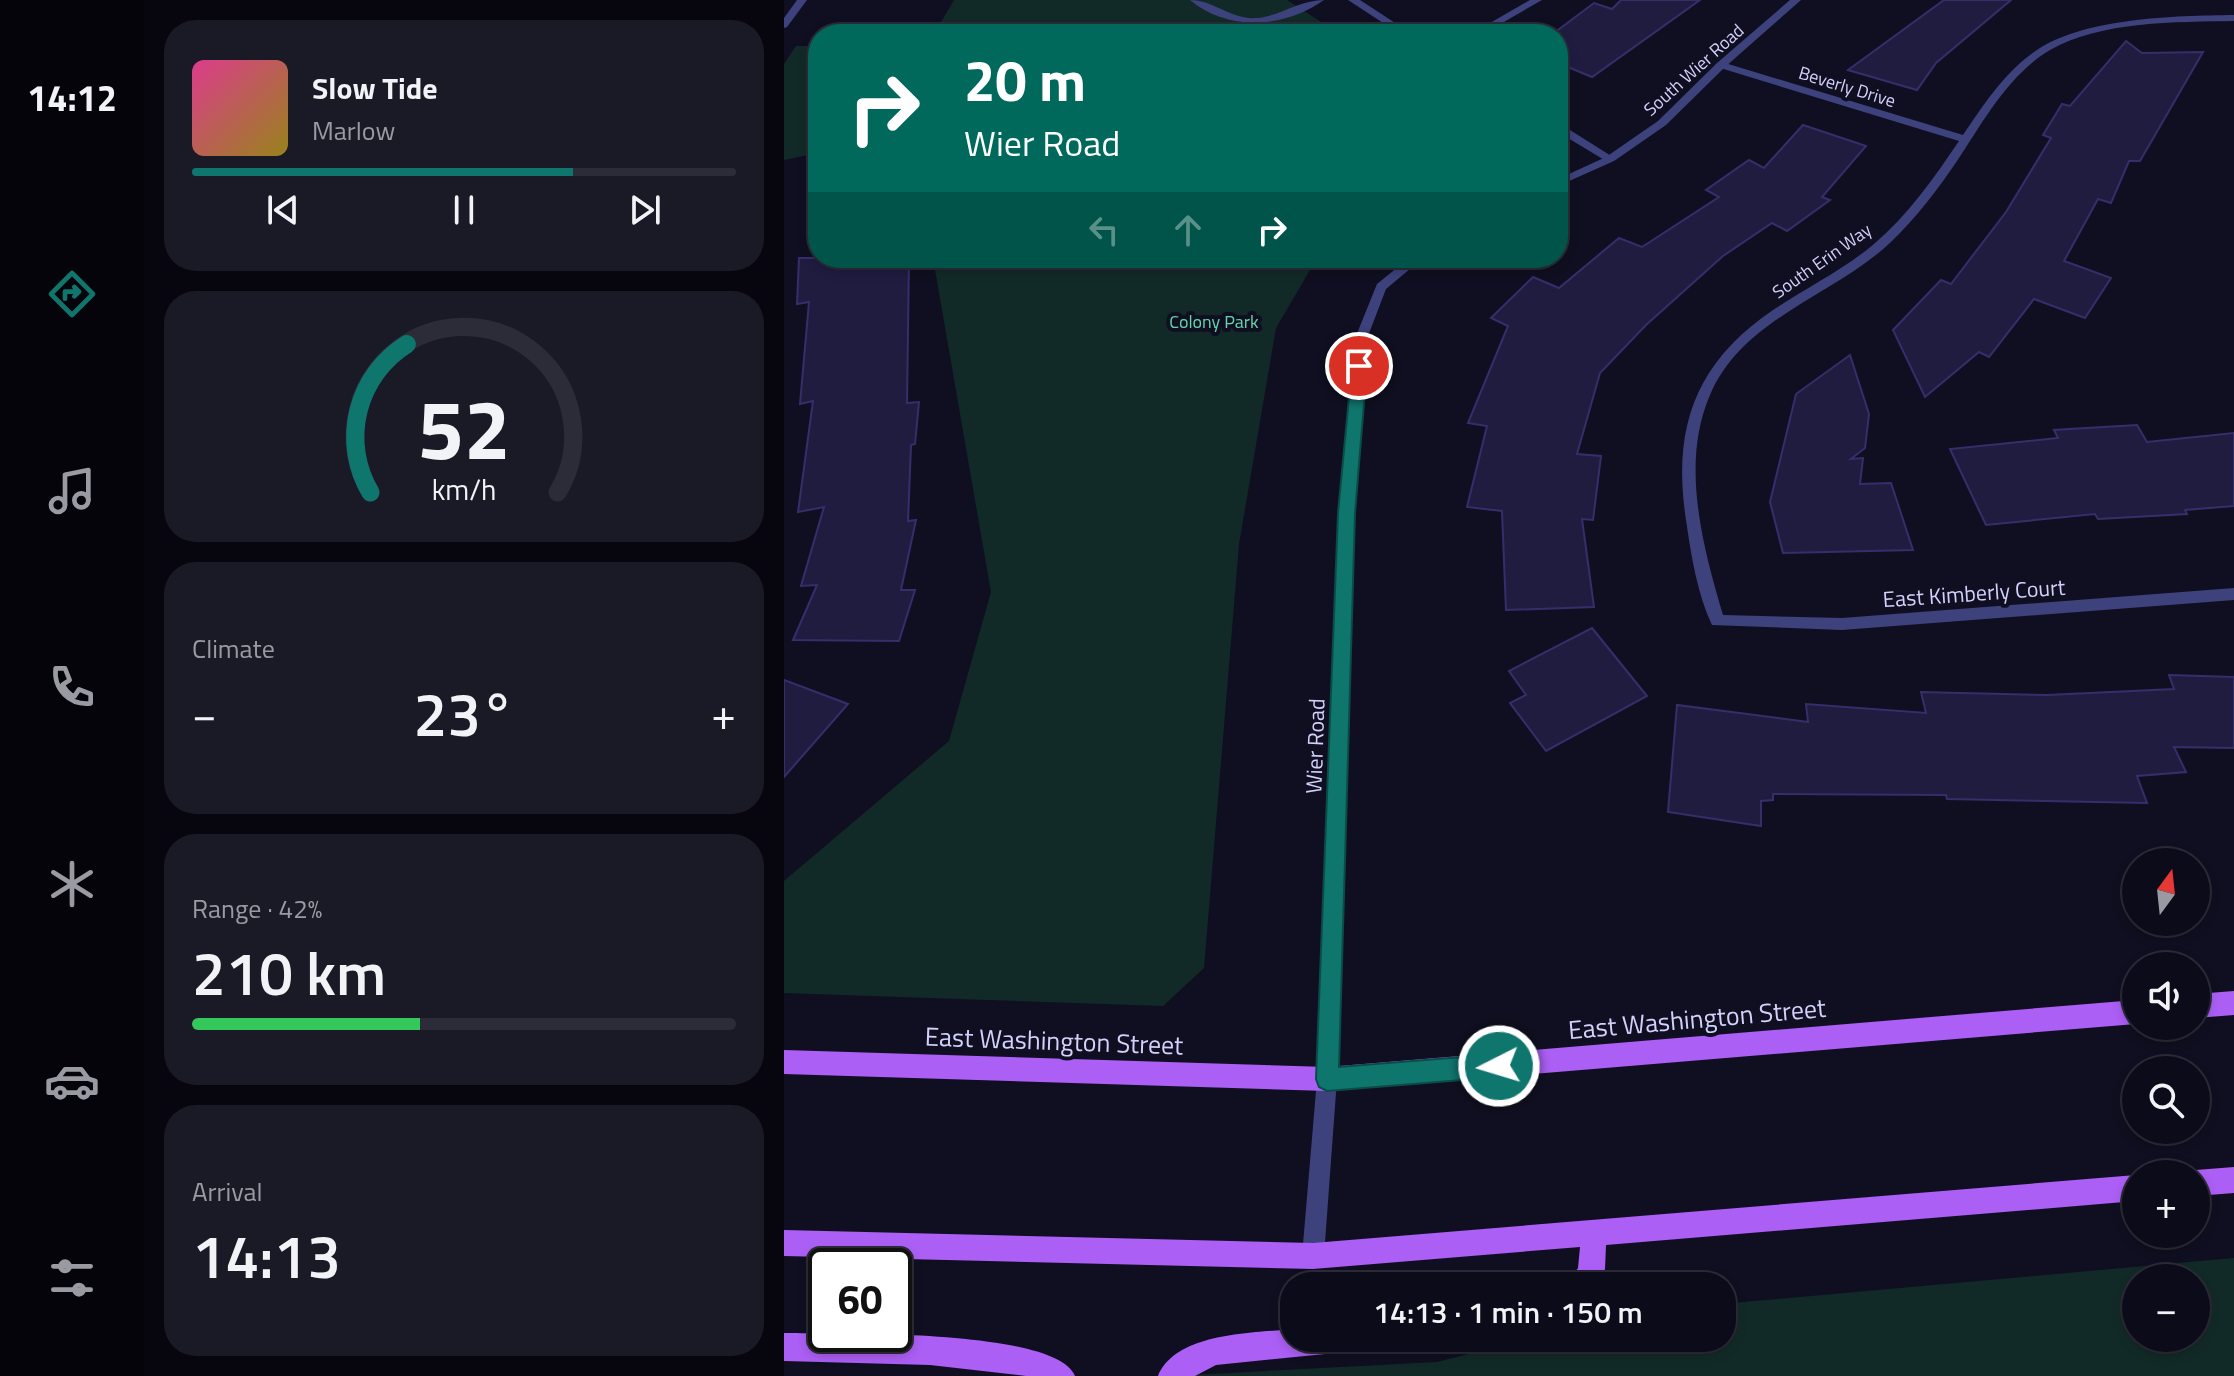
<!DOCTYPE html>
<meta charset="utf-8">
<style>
:root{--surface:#0c0b19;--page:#1a1926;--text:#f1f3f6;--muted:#9a9ba2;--line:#2c2b38;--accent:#0f766e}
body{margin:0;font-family:"Titillium Web",sans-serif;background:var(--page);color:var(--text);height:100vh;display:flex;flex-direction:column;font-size:30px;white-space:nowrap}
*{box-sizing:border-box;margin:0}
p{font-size:26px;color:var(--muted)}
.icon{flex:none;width:44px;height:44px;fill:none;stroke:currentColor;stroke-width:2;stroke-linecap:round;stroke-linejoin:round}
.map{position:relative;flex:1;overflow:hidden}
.drawer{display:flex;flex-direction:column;gap:20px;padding:20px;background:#07060e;width:640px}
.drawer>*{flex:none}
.hud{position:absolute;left:24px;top:24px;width:760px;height:244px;border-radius:32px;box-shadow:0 4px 12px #0003,0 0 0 2px var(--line);background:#00695c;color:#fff;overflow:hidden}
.needle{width:52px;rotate:15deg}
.buttons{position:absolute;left:1338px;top:848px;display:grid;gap:16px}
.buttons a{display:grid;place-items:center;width:88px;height:88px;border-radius:50%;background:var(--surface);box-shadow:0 4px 12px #0003,0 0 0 2px var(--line);font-size:40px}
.speed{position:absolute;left:24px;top:1248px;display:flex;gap:16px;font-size:40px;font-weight:700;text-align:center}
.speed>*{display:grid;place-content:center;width:104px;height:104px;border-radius:50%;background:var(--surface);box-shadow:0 4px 12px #0003,0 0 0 2px var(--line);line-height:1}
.speed .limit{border:4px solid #111;border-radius:12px;background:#fff;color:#111}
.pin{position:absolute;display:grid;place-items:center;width:68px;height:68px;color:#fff;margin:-34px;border:4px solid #fff;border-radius:50%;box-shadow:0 2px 8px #0007}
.me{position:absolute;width:88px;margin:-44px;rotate:265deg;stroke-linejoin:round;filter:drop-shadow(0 0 6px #0008)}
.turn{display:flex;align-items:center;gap:28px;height:168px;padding:0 24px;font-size:36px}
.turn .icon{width:104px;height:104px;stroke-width:2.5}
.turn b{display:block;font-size:56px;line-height:68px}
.lanes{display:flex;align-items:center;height:76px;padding:0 24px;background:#0003;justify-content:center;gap:40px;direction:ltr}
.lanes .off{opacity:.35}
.big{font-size:60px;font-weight:600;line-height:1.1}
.drawer .widget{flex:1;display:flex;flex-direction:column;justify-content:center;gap:12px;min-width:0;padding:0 28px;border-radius:32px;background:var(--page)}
.drawer .dial{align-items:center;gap:0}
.dial svg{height:208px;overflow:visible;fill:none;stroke:var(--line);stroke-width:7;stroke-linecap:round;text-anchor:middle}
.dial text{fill:var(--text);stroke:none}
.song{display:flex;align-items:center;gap:24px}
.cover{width:96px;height:96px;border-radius:12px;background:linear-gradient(135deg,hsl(330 70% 55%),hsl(50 70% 35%))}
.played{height:8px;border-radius:4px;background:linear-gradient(90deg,var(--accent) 70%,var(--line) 70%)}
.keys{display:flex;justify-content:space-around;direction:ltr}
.heat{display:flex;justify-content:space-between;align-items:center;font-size:44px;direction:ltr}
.charge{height:12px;border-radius:6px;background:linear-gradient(90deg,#34c759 42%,var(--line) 0)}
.trip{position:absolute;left:496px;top:1272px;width:456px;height:80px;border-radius:32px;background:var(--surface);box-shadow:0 4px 12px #0003,0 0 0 2px var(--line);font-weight:600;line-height:80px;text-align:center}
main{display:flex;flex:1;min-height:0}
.tab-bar{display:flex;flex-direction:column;width:144px;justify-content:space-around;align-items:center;background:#05040a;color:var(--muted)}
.tab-bar .icon{width:56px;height:56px}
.tab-bar .current{color:var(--accent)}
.tab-bar b{font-size:36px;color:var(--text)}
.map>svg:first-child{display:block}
.green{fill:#122a27;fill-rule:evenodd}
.building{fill:#1f1c40;stroke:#342f6b;stroke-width:2}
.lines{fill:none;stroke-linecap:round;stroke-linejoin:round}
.service{fill:#3d427d;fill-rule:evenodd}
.minor{fill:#3d427d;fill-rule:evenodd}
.tertiary{fill:#3d427d;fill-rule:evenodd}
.primary{fill:#ac5ff5;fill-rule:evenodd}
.route{fill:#0f766e;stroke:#0a4d48;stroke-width:2}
.labels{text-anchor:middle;stroke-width:8;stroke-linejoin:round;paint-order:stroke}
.far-street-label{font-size:18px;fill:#d1d1fc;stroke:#100f21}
.far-park-label{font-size:18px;fill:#62d7ac;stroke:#100f21}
.street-label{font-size:22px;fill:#d1d1fc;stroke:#100f21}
.near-street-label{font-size:26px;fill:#d1d1fc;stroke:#100f21}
</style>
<main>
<nav class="tab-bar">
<b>14:12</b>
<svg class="icon current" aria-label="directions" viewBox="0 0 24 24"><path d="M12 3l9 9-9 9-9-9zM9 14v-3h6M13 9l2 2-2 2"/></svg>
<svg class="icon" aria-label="music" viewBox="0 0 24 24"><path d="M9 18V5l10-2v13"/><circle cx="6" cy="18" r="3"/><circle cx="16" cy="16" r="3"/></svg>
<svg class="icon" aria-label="phone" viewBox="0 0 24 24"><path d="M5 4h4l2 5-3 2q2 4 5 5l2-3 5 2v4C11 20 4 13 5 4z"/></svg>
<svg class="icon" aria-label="climate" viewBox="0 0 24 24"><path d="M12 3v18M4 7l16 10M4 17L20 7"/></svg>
<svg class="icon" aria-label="car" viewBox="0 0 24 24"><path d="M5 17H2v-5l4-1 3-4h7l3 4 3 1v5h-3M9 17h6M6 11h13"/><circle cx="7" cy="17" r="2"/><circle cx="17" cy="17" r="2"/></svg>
<svg class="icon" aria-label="filters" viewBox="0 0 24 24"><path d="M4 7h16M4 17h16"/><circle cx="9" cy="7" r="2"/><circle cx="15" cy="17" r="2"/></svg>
</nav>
<section class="drawer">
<div class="widget">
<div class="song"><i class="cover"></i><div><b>Slow Tide</b><p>Marlow</p></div></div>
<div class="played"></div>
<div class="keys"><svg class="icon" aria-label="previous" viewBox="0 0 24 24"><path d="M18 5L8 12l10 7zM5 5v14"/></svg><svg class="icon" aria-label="pause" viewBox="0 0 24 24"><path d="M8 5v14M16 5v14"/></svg><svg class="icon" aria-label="next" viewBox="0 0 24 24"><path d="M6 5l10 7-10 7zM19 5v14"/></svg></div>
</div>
<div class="widget dial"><svg viewBox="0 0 100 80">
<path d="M14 69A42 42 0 1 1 86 69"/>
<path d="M14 69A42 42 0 0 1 28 12" stroke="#0f766e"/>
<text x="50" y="56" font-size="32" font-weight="700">52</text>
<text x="50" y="72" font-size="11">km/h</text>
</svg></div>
<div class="widget"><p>Climate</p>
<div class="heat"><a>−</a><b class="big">23°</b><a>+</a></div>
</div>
<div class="widget"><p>Range · 42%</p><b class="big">210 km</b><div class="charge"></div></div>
<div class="widget"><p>Arrival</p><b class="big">14:13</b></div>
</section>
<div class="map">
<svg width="1450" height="1376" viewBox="0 0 1450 1376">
<rect width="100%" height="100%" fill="#100f21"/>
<g class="green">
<path d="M170,0H503L556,34H150Z"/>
<path d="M12,46H34V153L0,160V64Z"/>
<path d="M149,258H533L492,328L455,544L420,968L379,1006L0,993V881L165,741L207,592Z"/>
<path d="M1450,1258V1376H389L653,1362L748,1338H938V1304ZM1352,1278H1412V1338H1352Z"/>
</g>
<g class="building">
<path d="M837,0H916L808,77L774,63V30L810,3L828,9Z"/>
<path d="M1160,0H1227L1152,63L1133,90L1064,70Z"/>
<path d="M1342,41L1358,53L1419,52L1356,161H1345L1327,203L1314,199L1280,261L1327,278L1301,318L1250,299L1205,357L1195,352L1141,397L1109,330L1157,280L1167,284L1222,212L1267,138L1259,135L1278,104L1286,106Z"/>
<path d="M1019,125L1082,146L1038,197L1046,200L1003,231L988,223L939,256L862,325L816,373L793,454L817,456L809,520L798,519L810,607L722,610L718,511L683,507L703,426L684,423L724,326L707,318L749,277L775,288L835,238L858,247L935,197L922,190L965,160L980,168Z"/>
<path d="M15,258H125L123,403L135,402L131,444L127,445L124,521L132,520L117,590H131L115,641L9,640L33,585L17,586L40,507L14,512L29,401L16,404L25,302L13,304Z"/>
<path d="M1066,355L1085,414L1081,448L1067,459L1079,458L1076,484L1107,483L1129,550L999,553L986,502L1012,394Z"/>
<path d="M1353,425L1363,442L1450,433V506L1401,510L1403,514L1314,519L1311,514L1202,525L1166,449L1274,438L1270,430Z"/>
<path d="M808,628L863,696L762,751L726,703L742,695L725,671Z"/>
<path d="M1385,675L1450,677V748L1390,747L1402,772L1353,776L1363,803L1163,799L1162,795L989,794V800L977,801V826L884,812L893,705L1024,722L1022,704L1142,713L1137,692L1263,695L1390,689Z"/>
<path d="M0,680L64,704L0,777Z"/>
</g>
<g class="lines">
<path class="service" d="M406,0C430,0 447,20 473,18C496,16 516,0 540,0C501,28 444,32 406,0Z"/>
<g class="minor">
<path d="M13,0H23L3,27L0,28V18Z"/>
<path d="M564,0H576L628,34H616Z"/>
<path d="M746,0H758L699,34H687Z"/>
<path d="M1450,15V21C1393,22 1316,21 1266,50C1224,75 1199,122 1173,161C1154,189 1133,217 1108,241C1051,296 959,317 926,395C896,464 919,547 939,615L1058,618L1450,588V600L1058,630L928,625C913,594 907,554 902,520C888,428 911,363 989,310C1022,288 1059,270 1090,244C1124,215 1150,178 1175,141L933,67V63H941L1179,135C1198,107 1218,76 1246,55C1294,17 1391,16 1450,15Z"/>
<path d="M774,124L778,125L832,159L822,161L774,132Z"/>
</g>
<g class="tertiary">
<path d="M1006,0H1017L941,67L882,125L830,161L774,186V179L822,157L874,121L933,63Z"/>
<path d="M625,258H639L602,289L584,336L569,513L553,1079L540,1256L537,1264L529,1267L521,1264L518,1256L533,1079L555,513L572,336L593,284Z"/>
</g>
<g class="primary">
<path d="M1450,991V1015L1412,1018V994Z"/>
<path d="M1352,1000V1024L543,1091L0,1074V1050L543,1067Z"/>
<path d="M1450,1167V1193L1412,1196V1174H1403L1412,1170Z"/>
<path d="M1352,1175V1201L822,1245L821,1269L814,1286H782L794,1268L796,1247L529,1269L0,1256V1230L529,1243Z"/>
<path d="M510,1329V1338H575L571,1348L561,1352L432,1365L411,1376H374C392,1332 470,1333 510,1329Z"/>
<path d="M0,1333C51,1334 271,1328 291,1376H242L146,1365L0,1361Z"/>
</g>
</g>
<path class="route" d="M575,361L583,366L571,513L555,1067L715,1054L723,1058L726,1066L723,1073L715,1077L543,1091L535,1087L532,1079L554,513L568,366Z"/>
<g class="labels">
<g class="far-street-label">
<text transform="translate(910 70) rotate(-42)" y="6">South Wier Road</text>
<text transform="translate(1063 87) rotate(17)" y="6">Beverly Drive</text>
<text transform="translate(1038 261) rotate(-35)" y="6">South Erin Way</text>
</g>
<g class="far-park-label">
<text x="430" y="328">Colony Park</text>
</g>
<g class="street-label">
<text transform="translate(1190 593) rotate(-4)" y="8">East Kimberly Court</text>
<text transform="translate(531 746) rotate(-88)" y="8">Wier Road</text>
</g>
<g class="near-street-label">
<text transform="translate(913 1019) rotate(-5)" y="9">East Washington Street</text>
<text transform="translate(270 1041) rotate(2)" y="9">East Washington Street</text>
</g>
</g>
</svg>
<div class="buttons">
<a><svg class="needle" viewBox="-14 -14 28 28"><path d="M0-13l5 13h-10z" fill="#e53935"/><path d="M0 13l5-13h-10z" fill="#9a9ba2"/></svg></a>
<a><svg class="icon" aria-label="sound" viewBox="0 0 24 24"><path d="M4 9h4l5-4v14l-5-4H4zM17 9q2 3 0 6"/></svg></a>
<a><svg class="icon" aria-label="search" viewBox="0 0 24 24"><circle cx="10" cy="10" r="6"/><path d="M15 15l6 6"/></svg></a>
<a>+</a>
<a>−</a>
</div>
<div class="speed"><div class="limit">60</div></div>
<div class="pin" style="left:575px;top:366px;background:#d93025"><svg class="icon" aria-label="arrive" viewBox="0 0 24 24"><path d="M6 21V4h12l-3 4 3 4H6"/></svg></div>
<svg class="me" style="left:715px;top:1066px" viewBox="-20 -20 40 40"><circle r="17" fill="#0f766e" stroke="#fff" stroke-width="3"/><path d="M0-11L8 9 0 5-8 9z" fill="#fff"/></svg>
<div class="trip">14:13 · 1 min · 150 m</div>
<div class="hud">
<div class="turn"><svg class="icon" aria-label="right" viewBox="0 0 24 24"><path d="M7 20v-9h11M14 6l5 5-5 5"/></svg><div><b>20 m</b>Wier Road</div></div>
<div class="lanes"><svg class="icon off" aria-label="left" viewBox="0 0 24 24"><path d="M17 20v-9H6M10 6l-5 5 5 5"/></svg><svg class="icon off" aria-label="ahead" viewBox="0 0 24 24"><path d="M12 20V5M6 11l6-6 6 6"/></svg><svg class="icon" aria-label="right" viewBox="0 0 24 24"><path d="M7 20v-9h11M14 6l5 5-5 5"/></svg></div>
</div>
</div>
</main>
